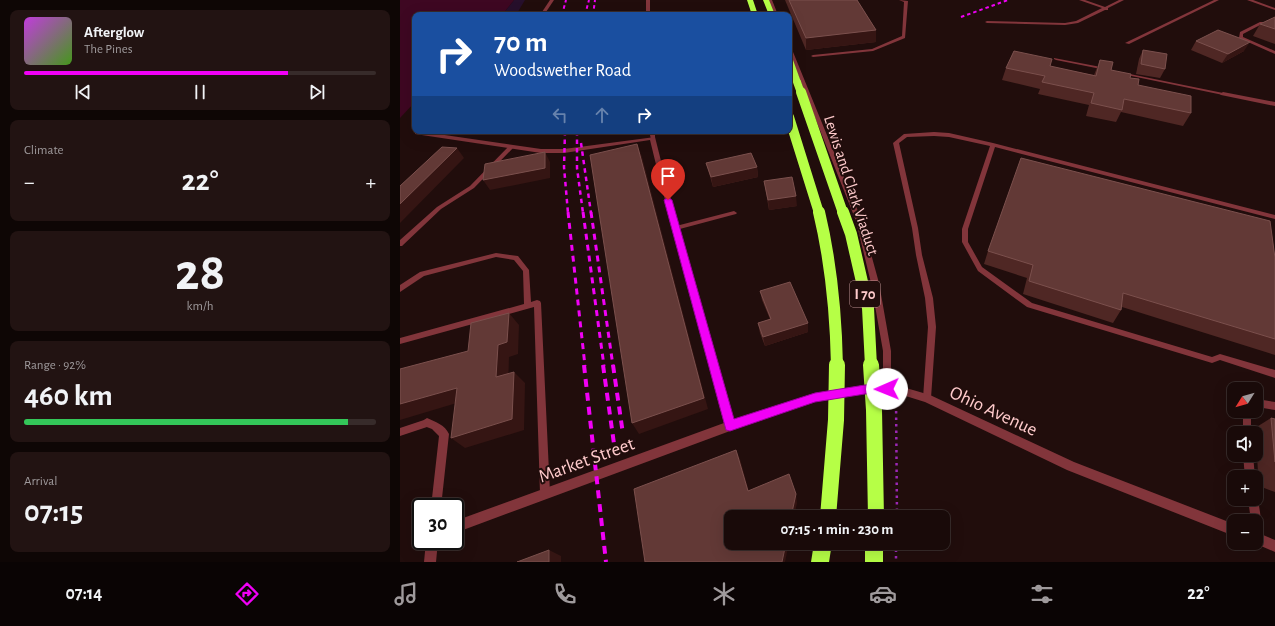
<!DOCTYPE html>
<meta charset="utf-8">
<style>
:root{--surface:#190a09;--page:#221312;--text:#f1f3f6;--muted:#9f9a9c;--line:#372b2a;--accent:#f100f6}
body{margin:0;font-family:"Alegreya Sans",sans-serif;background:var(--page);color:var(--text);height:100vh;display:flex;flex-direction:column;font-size:15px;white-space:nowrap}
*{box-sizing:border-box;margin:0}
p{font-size:13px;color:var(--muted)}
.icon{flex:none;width:22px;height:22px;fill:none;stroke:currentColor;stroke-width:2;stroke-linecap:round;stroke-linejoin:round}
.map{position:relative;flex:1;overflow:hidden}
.sheet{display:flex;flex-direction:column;gap:10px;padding:10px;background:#0e0605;width:400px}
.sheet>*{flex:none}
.top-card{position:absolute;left:12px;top:12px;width:380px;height:122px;border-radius:8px;box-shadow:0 4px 16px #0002,0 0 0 1px var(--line);background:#1a4fa0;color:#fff;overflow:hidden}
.needle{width:26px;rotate:233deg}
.buttons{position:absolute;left:827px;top:382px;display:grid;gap:8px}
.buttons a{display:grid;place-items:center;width:36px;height:36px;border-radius:8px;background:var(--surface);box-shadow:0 4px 16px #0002,0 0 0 1px var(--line);font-size:20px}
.speed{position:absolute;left:12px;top:498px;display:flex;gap:8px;font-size:20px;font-weight:700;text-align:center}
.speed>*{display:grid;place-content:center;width:52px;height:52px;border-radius:50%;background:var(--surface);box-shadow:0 4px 16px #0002,0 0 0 1px var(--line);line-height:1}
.speed .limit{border:2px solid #111;border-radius:6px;background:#fff;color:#111}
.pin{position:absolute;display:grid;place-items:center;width:34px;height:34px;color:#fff;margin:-41px -17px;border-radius:50% 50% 50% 0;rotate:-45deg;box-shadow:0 0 4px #0007}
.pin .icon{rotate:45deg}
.me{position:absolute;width:44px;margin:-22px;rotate:269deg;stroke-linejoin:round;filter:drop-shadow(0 0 3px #0008)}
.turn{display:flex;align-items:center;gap:14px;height:84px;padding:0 16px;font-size:18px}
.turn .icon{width:52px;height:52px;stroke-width:2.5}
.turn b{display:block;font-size:28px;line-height:34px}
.lanes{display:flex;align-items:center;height:38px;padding:0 16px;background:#0003;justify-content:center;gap:20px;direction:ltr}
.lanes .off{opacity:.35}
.big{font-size:30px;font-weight:700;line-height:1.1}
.sheet .widget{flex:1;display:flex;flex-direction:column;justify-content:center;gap:6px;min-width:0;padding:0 14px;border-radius:8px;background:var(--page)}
.sheet .dial{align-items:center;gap:0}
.dial b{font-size:52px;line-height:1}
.song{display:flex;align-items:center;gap:12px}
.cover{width:48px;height:48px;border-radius:6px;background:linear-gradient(135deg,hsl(290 70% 55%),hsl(100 70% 35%))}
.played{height:4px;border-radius:2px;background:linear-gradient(90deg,var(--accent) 75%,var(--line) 75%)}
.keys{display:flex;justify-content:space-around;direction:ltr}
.heat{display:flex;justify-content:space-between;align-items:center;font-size:22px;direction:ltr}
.charge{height:6px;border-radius:3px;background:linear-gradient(90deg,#34c759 92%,var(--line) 0)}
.trip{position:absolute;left:324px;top:510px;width:226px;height:40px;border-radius:8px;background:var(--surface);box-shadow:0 4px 16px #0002,0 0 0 1px var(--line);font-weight:700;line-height:40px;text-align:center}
.dock{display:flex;height:64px;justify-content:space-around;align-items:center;background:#0a0404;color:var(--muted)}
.dock .icon{width:28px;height:28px}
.dock .on{color:var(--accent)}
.dock b{font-size:18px;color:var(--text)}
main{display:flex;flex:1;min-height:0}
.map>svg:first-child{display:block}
.green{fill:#260f2b}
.water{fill:#3e0722}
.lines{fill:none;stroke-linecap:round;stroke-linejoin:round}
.path{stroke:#9c28b6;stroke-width:2.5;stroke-dasharray:2.5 4;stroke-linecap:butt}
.service{fill:#82353b;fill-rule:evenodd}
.minor{fill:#82353b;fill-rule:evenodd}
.tertiary{fill:#82353b;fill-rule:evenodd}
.motorway{fill:#b6ff46;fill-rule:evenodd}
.rail-far3{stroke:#f100f6;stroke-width:2;stroke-dasharray:3.5 3;stroke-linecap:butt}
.rail-far2{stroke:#f100f6;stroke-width:2.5;stroke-dasharray:4.5 4;stroke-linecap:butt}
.rail-far1{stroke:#f100f6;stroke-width:3;stroke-dasharray:6 5;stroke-linecap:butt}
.rail{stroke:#f100f6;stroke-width:4;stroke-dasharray:8 6;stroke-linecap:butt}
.motorway-bridge-far3{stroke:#b6ff46;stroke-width:8}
.motorway-bridge-far2{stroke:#b6ff46;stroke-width:10}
.motorway-bridge-far1{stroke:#b6ff46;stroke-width:12}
.motorway-bridge{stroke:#b6ff46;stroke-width:16}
.wall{fill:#4f2724}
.shaded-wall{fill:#351513}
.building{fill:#623936;stroke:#7b504d}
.route{fill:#f100f6;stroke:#9d00a0}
.labels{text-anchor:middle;stroke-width:4;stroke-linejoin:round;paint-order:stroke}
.shield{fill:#210d0c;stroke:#bc9292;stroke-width:1}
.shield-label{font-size:15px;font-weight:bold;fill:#ffcbcc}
.street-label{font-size:16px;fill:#ffcbcc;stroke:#210d0c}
.near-street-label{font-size:19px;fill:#ffcbcc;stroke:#210d0c}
</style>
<main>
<section class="sheet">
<div class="widget">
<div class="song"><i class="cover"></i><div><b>Afterglow</b><p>The Pines</p></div></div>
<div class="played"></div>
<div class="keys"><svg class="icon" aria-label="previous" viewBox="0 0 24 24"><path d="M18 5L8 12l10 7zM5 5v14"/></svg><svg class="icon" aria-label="pause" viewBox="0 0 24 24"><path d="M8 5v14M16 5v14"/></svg><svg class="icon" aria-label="next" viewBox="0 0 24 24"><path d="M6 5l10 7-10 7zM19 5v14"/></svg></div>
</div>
<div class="widget"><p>Climate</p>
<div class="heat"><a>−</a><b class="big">22°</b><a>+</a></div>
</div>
<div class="widget dial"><b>28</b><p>km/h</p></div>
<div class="widget"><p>Range · 92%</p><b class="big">460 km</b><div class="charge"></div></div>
<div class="widget"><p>Arrival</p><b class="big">07:15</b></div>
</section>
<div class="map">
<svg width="875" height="562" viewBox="0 0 875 562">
<rect width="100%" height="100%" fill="#210d0c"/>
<path class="green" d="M114,0H125L116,15H102Z"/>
<path class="water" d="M0,0H114L102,15H15V102L0,118Z"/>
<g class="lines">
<g class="path">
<path d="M496,398L497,517"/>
<path d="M496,543V562"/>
</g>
<g class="service">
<path d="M150,0H154L144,15H140Z"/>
<path d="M368,0H372L378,15H374Z"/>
<path d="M499,0L508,1L505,38L473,51L413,57L411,56L413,55L472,49L502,36L504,2Z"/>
<path d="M679,0H685L705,7L719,0H724L708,8V10H705L678,23L665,25L587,23L585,22L587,21L665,23L676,21L702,8Z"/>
<path d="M814,0H819L729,44L725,43Z"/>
<path d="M860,22H875V24H862L843,34V37L875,51V54L839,38L840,32Z"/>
<path d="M389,46L391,47L462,221L479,283L491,351V389L490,392L487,393L484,392L483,389V351L471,283L456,221L389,52Z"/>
<path d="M654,58L706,68L708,69L706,70L656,60L654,59Z"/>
<path d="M720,72L823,93L825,94L823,95L722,74H720Z"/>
<path d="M534,132L549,133L593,143L875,215V219L595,147L568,229V242L582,267L632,303L812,357L820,354L875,370V378L820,360L812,363L627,307L578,271L562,242V229L590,146L549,137L534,136L507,137L499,143L518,228L522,255L533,298L536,327L531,398L530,401L527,402L524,401L523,398L528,327L525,298L516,255L512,228L493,143L504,134Z"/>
<path d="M111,145L113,146V148L74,188L41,209L2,246H0V240L37,207L70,186L109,146Z"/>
<path d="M334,211L337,213L336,214L276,230L273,228L276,226Z"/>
<path d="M96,253L118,256L129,270L131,302L137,300L140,301L141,303L150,493L148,496L145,498L142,496L140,493L134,307L0,344V338L124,304L123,271L114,260L96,257L24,276L0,292V285L20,272Z"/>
<path d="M863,400L875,402V410L863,408L856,410V402Z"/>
<rect x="843" y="411" width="8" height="22"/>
<path d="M27,419L30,420L31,423L30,426L0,436V428Z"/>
<path d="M843,455H853L855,477H845Z"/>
<path d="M856,495L858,499L864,539L863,543L859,544L856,543V521H851L848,499H856Z"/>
</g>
<g class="minor">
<path d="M823,92L875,102V106L821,95L820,94Z"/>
<path d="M17,131L141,149H164L255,137L267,185L333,420L415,393L465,385H496L530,395L674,462L834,524V536L667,470L525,402L496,393H465L415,401L330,431L55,533V521L324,423L261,185L250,140L164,153H141L15,134V132Z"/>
<path d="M27,418C36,422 45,425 49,434L41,507H31L39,436L32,429L24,426L22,423L24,420Z"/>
<path d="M856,532L875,540V552L854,543H856Z"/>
<path d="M26,541H38L36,562H24Z"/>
</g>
<g class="tertiary">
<rect x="246" y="0" width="4" height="15"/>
<path d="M847,0H853L875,8V10Z"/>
<path d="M249,131H255V139H251Z"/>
</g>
<g class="motorway">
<path d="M347,0H353L358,15H352Z"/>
<path d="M363,0H369L375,15H369Z"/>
<path d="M389,58L393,60L401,82L400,84H397C388,81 389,66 389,58Z"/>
<path d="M414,543H432L429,562H411Z"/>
<rect x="465" y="543" width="18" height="19"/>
</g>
<g class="rail-far3">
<path d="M162,15L166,0"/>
<path d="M185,15L189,0"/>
<path d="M193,15L195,0"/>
<path d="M561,17L608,0"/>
</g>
<g class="rail-far2">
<path d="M165,131L164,167L168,213"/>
<path d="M177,131V168L183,213"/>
<path d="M181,143L191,213"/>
</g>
<g class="rail-far1">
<path d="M168,212L185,366"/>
<path d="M183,212L204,366"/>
<path d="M191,212L213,366"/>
</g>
<g class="rail">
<path d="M184,365L206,562"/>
<path d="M203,365L215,451"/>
<path d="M213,365L223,434"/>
</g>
<path class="motorway-bridge-far3" d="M397,82L401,93"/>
<g class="motorway-bridge-far2">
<path d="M401,92L443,213"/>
<path d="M389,117L419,213"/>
</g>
<g class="motorway-bridge-far1">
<path d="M419,212C431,262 436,314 437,366"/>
<path d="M443,212L451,234L468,308L471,366"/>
</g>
<g class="motorway-bridge">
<path d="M471,365L474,410L476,517"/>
<path d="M428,517L436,420L437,365"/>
</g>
</g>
<g class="wall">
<path d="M385,0H457L476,30V42L406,50Z"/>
<path d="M875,17V44L853,36L860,24Z"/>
<path d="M796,41L844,51L822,63L791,50Z"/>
<path d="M743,50L765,69L760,78L736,74L739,59Z"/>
<path d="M700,60L711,70L730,78L738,85L791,113L783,126L721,112L716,122L686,116L689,105L638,94L640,89L602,80L606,68L650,67L694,75Z"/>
<path d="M306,163L357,167L358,177L313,187L309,173Z"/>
<path d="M364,181L397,206L369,210Z"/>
<path d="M588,251L875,258V355L722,307L721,310L713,323L623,294L627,278L584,264Z"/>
<path d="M360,291L408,323V332L365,346L360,333L358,323L370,319L362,300Z"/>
<path d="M871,418L875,419V492L859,486L855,428Z"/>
</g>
<g class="shaded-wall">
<path d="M476,30V42L406,50V38Z"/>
<path d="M850,42L844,51L822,63L828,54Z"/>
<path d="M237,144L242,157L308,409L239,434L232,423Z"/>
<path d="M57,148L64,158L0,223V204Z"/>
<path d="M145,152L150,162V178L90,190L83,180Z"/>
<path d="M357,167L358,177L313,187L311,177Z"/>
<path d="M396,196L397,206L369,210L368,200Z"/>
<path d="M109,313L119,325L118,354L109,357L108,388L96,377L98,345Z"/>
<path d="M408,323V332L365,346L363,337Z"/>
<path d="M114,372L125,383L124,430L65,448L51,438Z"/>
<path d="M57,388L70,399L0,420V404Z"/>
<path d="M336,450L340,459L351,499L348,491Z"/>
<path d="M396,494L397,503L394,517H391Z"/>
<path d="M386,543H389L385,562H382Z"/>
<path d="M149,550L161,556V562H149Z"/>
</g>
<g class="building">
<path d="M389,0H457L476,30L406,38Z"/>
<path d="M875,17V29L860,24Z"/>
<path d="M818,30L850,42L828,54L796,41Z"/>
<path d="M743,50L767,54L765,69L741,64Z"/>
<path d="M614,51L652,59L650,66L696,76L700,60L713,62L711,70L731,74L730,78L739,79L738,85L791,96V113L724,99L722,110L691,103L694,93L642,82L645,76L606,68Z"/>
<path d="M237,144L304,398L232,423L190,155Z"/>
<path d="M42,147L57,148L0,204V186Z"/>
<path d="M145,152V168L83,180L85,164Z"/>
<path d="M351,153L357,167L311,177L306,163Z"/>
<path d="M621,158L870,221L875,258V339L723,293L721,310L629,281L633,265L588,251Z"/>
<path d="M392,177L396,196L368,200L364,181Z"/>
<path d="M390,282L408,323L363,337L358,323L371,319L360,291Z"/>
<path d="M109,313L107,342L98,345L96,377L114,372L112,419L51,438L57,388L0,404V369L68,351L71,323Z"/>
<path d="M871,418L875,419V462Z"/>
<path d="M336,450L348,491L389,474L396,494L391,517H331V543H386L382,562H245L234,489Z"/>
<path d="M149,550V562H117Z"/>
</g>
<path class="route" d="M268,197L272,200L334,419L415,393L465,385L487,384L491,385L493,389L491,392L465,394L415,402L330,431L326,430L264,200Z"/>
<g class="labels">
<rect class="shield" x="450" y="281" width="30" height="26" rx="3"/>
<g class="shield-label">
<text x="465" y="299">I 70</text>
</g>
<g class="street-label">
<text transform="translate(452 185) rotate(72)" y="6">Lewis and Clark Viaduct</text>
</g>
<g class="near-street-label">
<text transform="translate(594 410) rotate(25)" y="7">Ohio Avenue</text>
<text transform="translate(186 459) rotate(-20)" y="7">Market Street</text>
</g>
</g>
</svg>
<div class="buttons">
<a><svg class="needle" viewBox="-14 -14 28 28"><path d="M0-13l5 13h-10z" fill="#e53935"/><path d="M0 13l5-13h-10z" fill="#9f9a9c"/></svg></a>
<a><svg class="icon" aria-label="sound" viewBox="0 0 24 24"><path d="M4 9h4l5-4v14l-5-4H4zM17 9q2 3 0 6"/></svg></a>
<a>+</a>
<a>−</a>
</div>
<div class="speed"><div class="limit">30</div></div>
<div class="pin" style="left:268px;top:200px;background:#d93025"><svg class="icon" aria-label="arrive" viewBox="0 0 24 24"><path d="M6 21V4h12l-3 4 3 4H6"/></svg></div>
<svg class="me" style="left:487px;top:389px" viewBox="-20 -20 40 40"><circle r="19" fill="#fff"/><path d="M0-13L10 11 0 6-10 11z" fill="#f100f6"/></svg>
<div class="trip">07:15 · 1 min · 230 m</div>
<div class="top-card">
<div class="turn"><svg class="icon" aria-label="right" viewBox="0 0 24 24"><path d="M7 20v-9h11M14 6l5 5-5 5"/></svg><div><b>70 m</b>Woodswether Road</div></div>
<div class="lanes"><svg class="icon off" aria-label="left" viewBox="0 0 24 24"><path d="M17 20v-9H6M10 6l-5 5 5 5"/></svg><svg class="icon off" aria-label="ahead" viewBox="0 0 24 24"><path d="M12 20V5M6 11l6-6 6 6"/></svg><svg class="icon" aria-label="right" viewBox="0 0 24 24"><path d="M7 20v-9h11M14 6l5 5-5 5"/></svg></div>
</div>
</div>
</main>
<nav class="dock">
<b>07:14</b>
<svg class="icon on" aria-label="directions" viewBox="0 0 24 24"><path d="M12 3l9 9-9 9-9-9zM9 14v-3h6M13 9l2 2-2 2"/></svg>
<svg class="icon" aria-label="music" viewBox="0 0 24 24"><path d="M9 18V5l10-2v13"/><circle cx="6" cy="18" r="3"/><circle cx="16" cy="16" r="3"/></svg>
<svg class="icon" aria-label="phone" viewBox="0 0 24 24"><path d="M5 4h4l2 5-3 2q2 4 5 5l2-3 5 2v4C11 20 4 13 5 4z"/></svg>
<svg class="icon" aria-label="climate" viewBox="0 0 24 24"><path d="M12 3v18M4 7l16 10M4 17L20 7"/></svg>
<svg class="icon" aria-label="car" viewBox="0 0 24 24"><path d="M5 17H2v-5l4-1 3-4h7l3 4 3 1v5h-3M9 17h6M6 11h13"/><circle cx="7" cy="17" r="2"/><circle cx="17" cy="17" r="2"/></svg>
<svg class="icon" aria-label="filters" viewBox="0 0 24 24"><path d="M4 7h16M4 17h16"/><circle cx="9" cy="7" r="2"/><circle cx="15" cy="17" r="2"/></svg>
<b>22°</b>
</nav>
